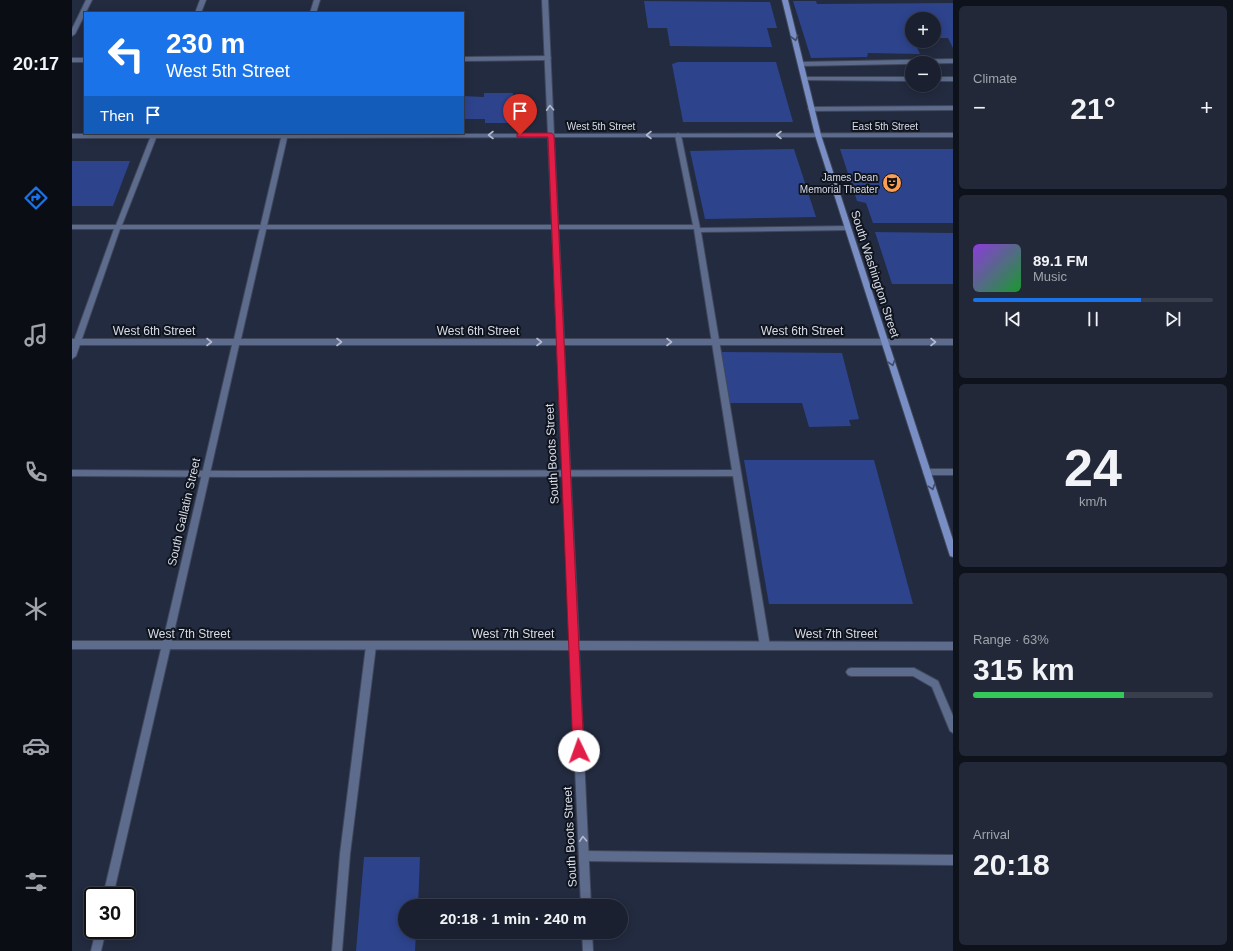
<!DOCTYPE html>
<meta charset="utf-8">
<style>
:root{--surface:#1a2030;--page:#232838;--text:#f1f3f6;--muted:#9fa3ab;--line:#383e4c;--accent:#1a73e8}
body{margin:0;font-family:Helvetica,sans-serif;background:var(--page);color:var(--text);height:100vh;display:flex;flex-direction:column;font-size:15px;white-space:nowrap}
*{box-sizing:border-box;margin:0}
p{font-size:13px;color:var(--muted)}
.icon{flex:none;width:22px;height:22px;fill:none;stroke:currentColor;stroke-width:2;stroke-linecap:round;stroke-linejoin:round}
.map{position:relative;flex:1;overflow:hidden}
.sheet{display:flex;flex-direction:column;gap:6px;padding:6px;background:#0e121a;width:280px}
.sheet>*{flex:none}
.guide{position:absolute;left:12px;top:12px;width:380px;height:122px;border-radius:0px;box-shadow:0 2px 10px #0003,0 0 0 1px var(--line);background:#1a73e8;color:#fff;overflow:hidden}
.tools{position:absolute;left:833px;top:12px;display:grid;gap:8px}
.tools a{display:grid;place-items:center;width:36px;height:36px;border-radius:50%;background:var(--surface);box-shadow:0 2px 10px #0003,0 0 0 1px var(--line);font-size:20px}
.speed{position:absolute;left:12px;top:887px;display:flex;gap:8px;font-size:20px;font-weight:700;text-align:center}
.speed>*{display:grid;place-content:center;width:52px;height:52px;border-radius:50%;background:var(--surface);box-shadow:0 2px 10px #0003,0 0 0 1px var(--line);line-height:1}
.speed .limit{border:2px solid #111;border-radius:6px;background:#fff;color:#111}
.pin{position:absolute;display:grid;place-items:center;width:34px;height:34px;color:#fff;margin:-41px -17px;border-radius:50% 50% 50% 0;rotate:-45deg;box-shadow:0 0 4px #0007}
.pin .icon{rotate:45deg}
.me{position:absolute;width:44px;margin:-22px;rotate:357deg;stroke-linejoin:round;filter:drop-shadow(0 0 3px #0008)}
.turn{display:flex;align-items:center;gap:14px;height:84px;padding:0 16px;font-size:18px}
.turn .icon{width:52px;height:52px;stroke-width:2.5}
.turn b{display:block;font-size:28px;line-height:34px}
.then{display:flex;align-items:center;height:38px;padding:0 16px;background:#0003;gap:8px;font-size:15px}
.big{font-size:30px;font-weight:800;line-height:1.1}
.sheet .widget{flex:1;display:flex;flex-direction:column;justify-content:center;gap:6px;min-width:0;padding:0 14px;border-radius:6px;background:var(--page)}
.sheet .dial{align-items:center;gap:0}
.dial b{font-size:52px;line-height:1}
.song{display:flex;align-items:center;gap:12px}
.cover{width:48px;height:48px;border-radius:6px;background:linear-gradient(135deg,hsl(270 70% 55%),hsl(130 70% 35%))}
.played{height:4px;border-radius:2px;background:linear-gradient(90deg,var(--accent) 70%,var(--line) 70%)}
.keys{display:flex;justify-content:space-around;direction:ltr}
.heat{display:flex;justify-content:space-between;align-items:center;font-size:22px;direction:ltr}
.charge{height:6px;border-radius:3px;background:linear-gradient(90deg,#34c759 63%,var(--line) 0)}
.trip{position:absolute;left:326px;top:899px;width:230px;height:40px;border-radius:20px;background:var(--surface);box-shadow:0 2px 10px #0003,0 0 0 1px var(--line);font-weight:800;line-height:40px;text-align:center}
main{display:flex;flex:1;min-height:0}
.dock{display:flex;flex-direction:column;width:72px;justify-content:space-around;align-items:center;background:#0a0d13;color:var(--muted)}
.dock .icon{width:28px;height:28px}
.dock .selected{color:var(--accent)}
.dock b{font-size:18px;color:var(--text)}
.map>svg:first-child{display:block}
.building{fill:#2d438c}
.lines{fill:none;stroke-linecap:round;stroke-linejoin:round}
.lane-casing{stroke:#40475b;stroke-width:2}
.street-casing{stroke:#40475b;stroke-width:2}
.secondary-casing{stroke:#40475b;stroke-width:2}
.lane{fill:#5d6b8c;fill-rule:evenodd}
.street{fill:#5d6b8c;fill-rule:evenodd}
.secondary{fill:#798ec4;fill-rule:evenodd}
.oneway{stroke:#3f4b68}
.oneway2{stroke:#b2bace}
.route{fill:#e11d48;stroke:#92132f}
.labels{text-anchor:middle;stroke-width:4;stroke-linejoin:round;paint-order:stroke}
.far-street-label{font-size:10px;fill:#d6dcea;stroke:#10141d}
.far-poi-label{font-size:10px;fill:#d6dcea;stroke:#10141d;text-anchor:end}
.street-label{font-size:12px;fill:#d6dcea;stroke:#10141d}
</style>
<main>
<nav class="dock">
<b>20:17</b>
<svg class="icon selected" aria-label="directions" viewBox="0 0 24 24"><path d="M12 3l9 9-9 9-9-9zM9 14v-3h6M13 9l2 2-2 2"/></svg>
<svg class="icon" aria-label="music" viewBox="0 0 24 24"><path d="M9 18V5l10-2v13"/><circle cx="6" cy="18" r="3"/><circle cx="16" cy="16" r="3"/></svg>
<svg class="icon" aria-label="phone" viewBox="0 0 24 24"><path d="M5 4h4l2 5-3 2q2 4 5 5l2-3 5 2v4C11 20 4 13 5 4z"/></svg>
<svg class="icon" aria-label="climate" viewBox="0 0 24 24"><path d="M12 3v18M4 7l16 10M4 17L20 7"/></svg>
<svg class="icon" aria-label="car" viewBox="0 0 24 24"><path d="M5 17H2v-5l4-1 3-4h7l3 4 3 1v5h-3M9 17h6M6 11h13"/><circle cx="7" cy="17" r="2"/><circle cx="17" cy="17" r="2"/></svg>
<svg class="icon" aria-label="filters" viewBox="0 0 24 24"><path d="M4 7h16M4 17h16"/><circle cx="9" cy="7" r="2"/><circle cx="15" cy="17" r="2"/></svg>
</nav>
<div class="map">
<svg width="881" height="951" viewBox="0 0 881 951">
<rect width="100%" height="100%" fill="#232b40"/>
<g class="building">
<path d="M572,1L698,2L705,28H695L700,47L598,46L595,28H576Z"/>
<path d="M721,1H744L745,4L881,3V48L876,38H862V19H840V41H842L848,54L796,53L795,57L739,58Z"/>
<path d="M606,62H704L721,122H611L600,64Z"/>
<path d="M412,93H441L439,123H413V119H391V96L412,97Z"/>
<path d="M722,149L744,217L633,219L618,151Z"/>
<path d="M768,149H881V223H801L794,203L785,201Z"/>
<path d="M0,161H58L41,206H0Z"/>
<path d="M803,232L881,233V284H820Z"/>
<path d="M647,352L770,353L787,419L777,420L779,426L737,427L730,403H656Z"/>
<path d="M672,460H802L841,604H697Z"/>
<path d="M292,857H348L346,906H333V932H344L343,951H284Z"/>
</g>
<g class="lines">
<defs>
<g id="lane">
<path d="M128,0H134L129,13H123Z"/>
<path d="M391,57L476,56L479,58L476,60L391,61Z"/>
<rect x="0" y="58" width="13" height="4"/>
<path d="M881,59V63L729,66L726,64L729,62Z"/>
<path d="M732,77H840V81L730,80V78Z"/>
<rect x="862" y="77" width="19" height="4"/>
<path d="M881,106V110L739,111L736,109L739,107Z"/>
<path d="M80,133H86L50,225H621L603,135L606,133L609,135L628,228L778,226V230H776L629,232L698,646L696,649L693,650L690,649L688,646L661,476L166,477L0,476V470L166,471L660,470L622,229H48L4,356L0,359V346L42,229H0V225H44Z"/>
<path d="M855,469H881V475H855L852,474L851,472L852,470Z"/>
<path d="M299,642L302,643L304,646L278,854L270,951H260L268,854L294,646L296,643Z"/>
<path d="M779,668H842L866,681L881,716V733L878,731L860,687L841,676H779L776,675L774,672L776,669Z"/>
<path d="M512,851L881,855V865L512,861L508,860L507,856L508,852Z"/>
</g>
<g id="street">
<path d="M14,0H20L3,34L0,36V29Z"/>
<path d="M242,0H248L244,13H238Z"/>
<path d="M470,0H476L482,134L881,133V137H482L492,339H881V345H492L507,641L881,642V650H507L519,906H509L498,650L98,649L41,896H31L89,649H0V641H91L160,345H0V339H162L209,138H0V134H476ZM476,137L485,339H169L215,138ZM167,345H485L498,641H100Z"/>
<path d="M24,930H34L29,951H19Z"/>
<path d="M510,932H520L521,951H511Z"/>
</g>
<path id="secondary" d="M710,0H716L749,135L881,540V557L878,556L877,553L743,135Z"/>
</defs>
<use href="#lane" class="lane-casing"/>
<use href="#street" class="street-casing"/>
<use href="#secondary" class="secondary-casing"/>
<use href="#lane" class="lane"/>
<use href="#street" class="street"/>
<use href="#secondary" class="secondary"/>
</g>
<defs><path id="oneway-chevron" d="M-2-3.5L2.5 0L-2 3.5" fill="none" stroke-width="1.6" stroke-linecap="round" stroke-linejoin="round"/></defs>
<g class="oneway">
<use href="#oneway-chevron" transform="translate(723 38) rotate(76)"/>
<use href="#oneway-chevron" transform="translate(820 363) rotate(72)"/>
<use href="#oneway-chevron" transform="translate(860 487) rotate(72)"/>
</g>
<g class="oneway2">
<use href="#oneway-chevron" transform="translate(478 108) rotate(-93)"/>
<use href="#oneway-chevron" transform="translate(419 135) rotate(180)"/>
<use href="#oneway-chevron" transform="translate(577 135) rotate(180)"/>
<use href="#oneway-chevron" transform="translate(707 135) rotate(180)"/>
<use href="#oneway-chevron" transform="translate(137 342)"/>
<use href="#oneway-chevron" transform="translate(267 342)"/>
<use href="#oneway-chevron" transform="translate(467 342)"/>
<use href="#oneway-chevron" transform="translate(597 342)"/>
<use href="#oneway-chevron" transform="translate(861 342)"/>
<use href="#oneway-chevron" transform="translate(511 839) rotate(-93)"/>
</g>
<path class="route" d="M448,133H479L482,135L512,751L511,755L507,756L503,755L501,751L476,137H445V134Z"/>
<defs>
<symbol id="theatre-disc" viewBox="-11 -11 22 22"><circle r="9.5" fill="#fb9e51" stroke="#10141d"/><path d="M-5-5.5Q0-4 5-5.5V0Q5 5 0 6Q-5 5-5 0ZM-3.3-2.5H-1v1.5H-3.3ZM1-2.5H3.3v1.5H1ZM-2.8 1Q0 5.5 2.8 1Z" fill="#111"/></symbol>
</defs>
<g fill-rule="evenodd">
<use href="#theatre-disc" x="809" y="172" width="22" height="22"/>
</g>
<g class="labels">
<g class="far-street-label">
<text x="529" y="130">West 5th Street</text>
<text x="813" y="130">East 5th Street</text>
</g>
<g class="far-poi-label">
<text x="806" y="181">James Dean<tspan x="806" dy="12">Memorial Theater</tspan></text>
</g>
<g class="street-label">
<text transform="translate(803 274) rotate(72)" y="4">South Washington Street</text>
<text x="82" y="335">West 6th Street</text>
<text x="406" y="335">West 6th Street</text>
<text x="730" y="335">West 6th Street</text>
<text transform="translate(480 454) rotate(-93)" y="4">South Boots Street</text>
<text transform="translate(112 512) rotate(-77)" y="4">South Gallatin Street</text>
<text x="117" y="638">West 7th Street</text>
<text x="441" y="638">West 7th Street</text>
<text x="764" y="638">West 7th Street</text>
<text transform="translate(498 837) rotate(-93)" y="4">South Boots Street</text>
</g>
</g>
</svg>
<div class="tools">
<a>+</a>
<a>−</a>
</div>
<div class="speed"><div class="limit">30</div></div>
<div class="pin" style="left:448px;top:135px;background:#d93025"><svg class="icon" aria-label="arrive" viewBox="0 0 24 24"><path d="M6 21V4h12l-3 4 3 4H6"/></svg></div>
<svg class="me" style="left:507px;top:751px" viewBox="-20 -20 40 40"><circle r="19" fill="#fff"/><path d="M0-13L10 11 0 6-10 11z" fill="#e11d48"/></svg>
<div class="trip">20:18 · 1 min · 240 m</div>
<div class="guide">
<div class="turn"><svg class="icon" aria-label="left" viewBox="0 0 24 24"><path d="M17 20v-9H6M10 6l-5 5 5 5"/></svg><div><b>230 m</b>West 5th Street</div></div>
<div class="then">Then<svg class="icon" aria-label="arrive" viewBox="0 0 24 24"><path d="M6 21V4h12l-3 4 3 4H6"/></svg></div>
</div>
</div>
<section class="sheet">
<div class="widget"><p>Climate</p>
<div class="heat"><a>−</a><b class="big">21°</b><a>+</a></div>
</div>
<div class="widget">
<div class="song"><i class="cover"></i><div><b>89.1 FM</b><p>Music</p></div></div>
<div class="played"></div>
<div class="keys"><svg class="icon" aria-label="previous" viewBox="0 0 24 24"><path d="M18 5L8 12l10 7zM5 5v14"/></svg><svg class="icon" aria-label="pause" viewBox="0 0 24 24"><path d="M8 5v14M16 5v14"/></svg><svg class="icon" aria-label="next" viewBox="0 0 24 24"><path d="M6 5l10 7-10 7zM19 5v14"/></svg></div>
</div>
<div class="widget dial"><b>24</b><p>km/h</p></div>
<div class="widget"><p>Range · 63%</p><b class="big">315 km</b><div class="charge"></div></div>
<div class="widget"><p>Arrival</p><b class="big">20:18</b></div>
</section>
</main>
